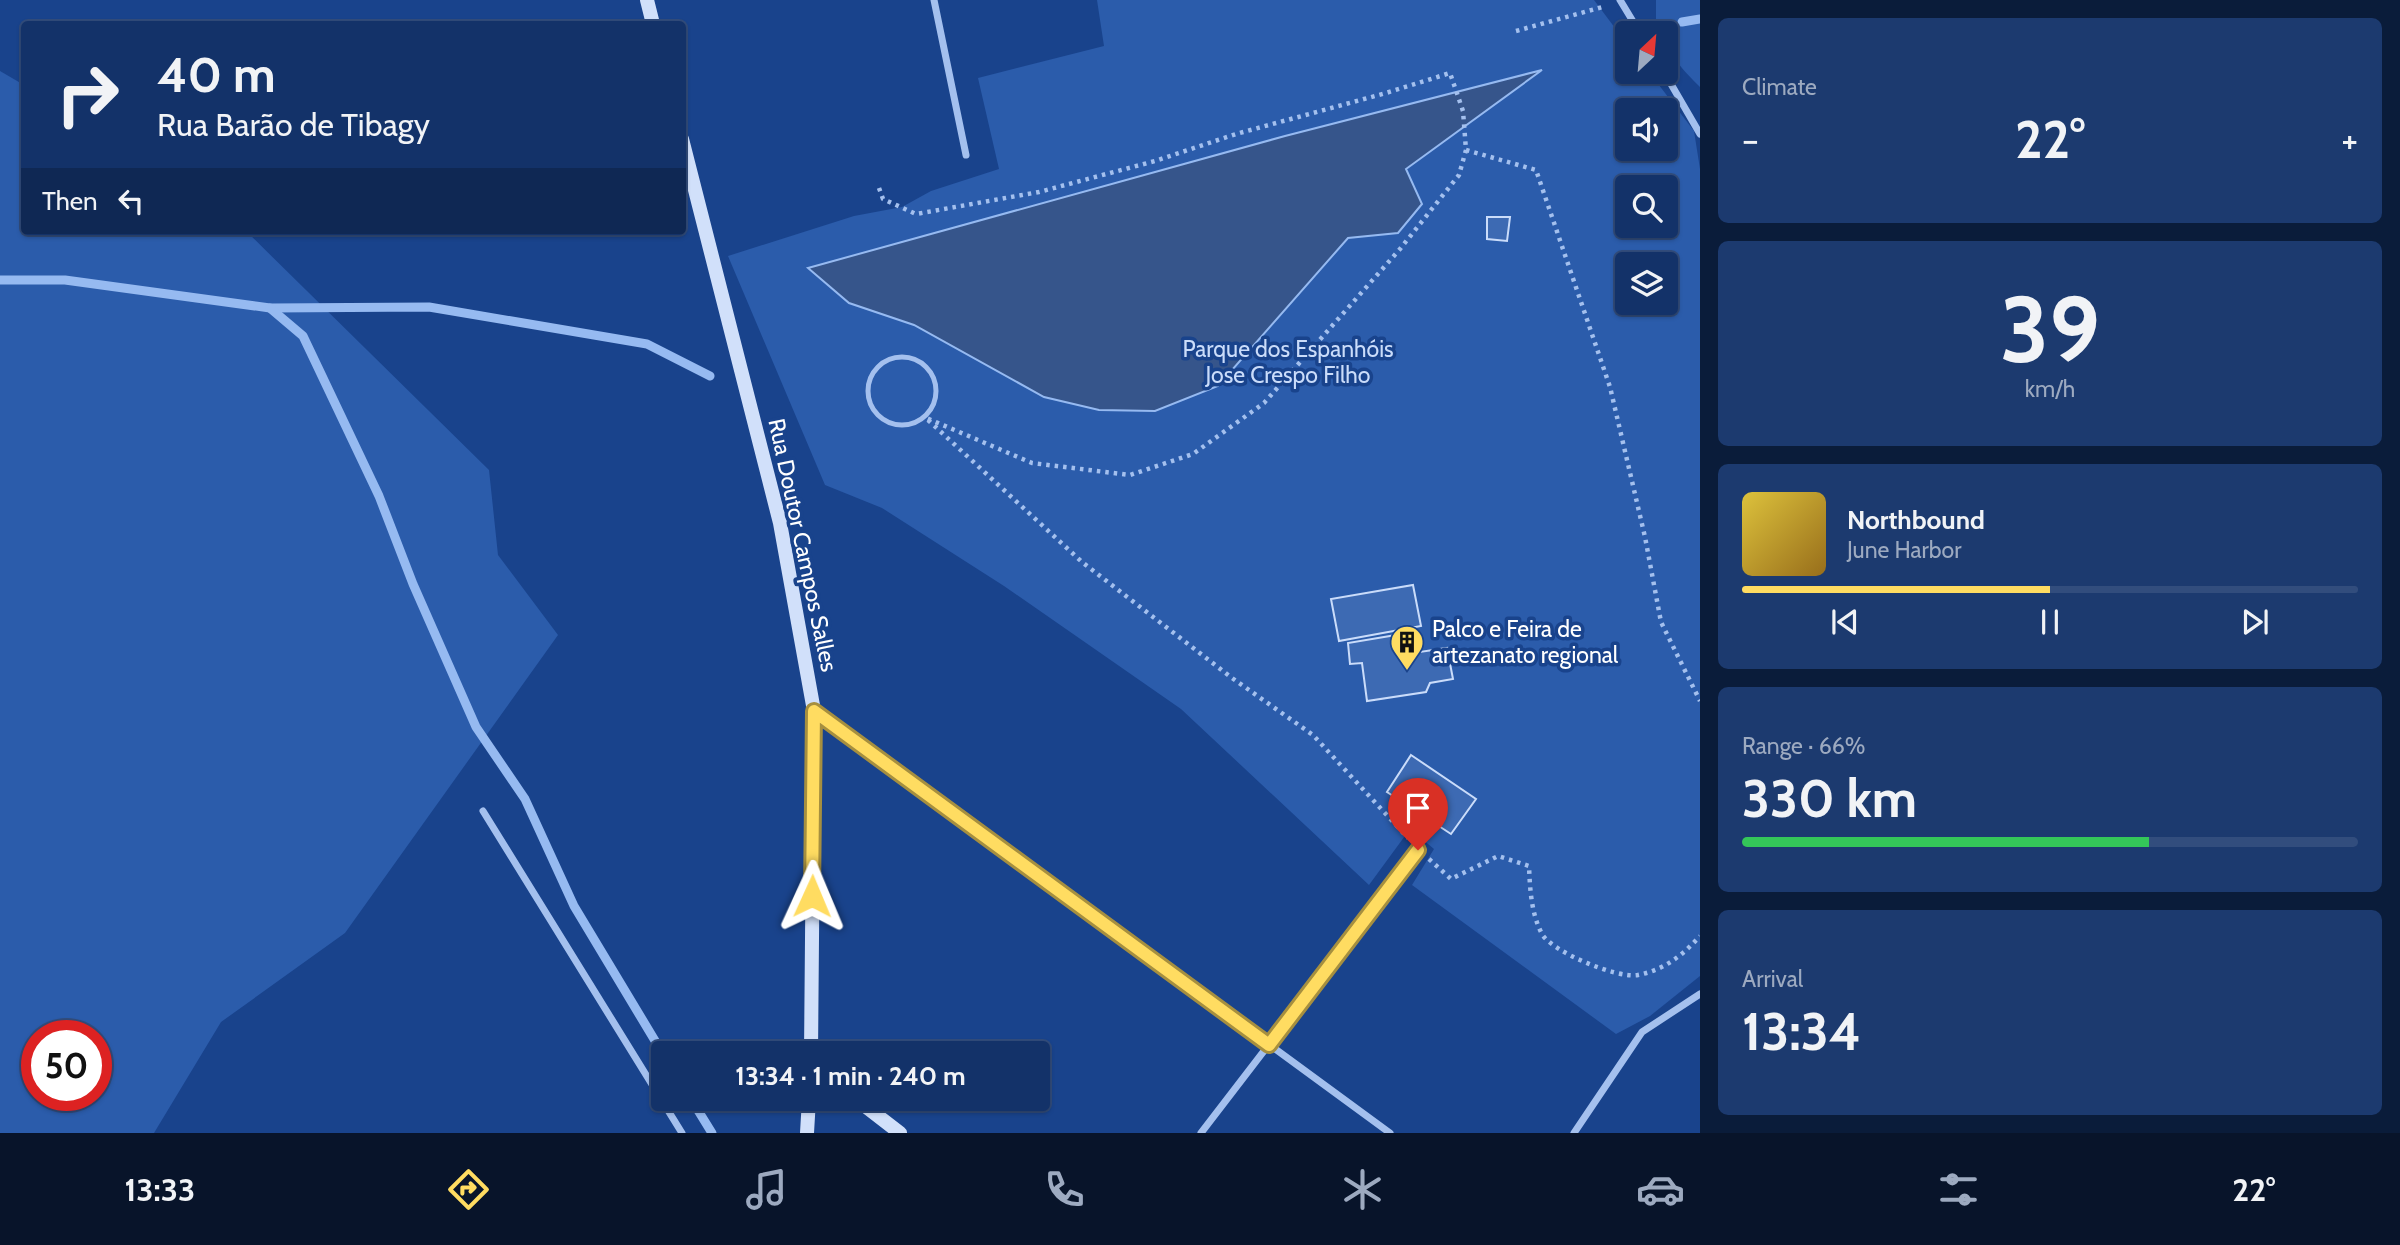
<!DOCTYPE html>
<meta charset="utf-8">
<style>
:root{--surface:#133269;--page:#1c3a6f;--text:#f1f3f6;--muted:#9daac0;--line:#324d7d;--accent:#ffdc61}
body{margin:0;font-family:Cabin,sans-serif;background:var(--page);color:var(--text);height:100vh;display:flex;flex-direction:column;font-size:26px;white-space:nowrap}
*{box-sizing:border-box;margin:0}
p{font-size:23px;color:var(--muted)}
.icon{flex:none;width:38px;height:38px;fill:none;stroke:currentColor;stroke-width:2;stroke-linecap:round;stroke-linejoin:round}
.map{position:relative;flex:1;overflow:hidden}
.details{display:flex;flex-direction:column;gap:18px;padding:18px;background:#0a1c3a;width:700px}
.details>*{flex:none}
.guide{position:absolute;left:21px;top:21px;width:665px;height:214px;border-radius:7px;box-shadow:0 2px 5px #0004,0 0 0 2px var(--line);background:#133269;color:var(--text);overflow:hidden}
.needle{width:46px;rotate:26deg}
.buttons{position:absolute;left:1615px;top:21px;display:grid;gap:14px}
.buttons a{display:grid;place-items:center;width:63px;height:63px;border-radius:7px;background:var(--surface);box-shadow:0 2px 5px #0004,0 0 0 2px var(--line);font-size:35px}
.speed{position:absolute;left:21px;top:1020px;display:flex;gap:14px;font-size:35px;font-weight:700;text-align:center}
.speed>*{display:grid;place-content:center;width:91px;height:91px;border-radius:50%;background:var(--surface);box-shadow:0 2px 5px #0004,0 0 0 2px var(--line);line-height:1}
.speed .limit{border:10px solid #d22;background:#fff;color:#111}
.pin{position:absolute;display:grid;place-items:center;width:60px;height:60px;color:#fff;margin:-72px -30px;border-radius:50% 50% 50% 0;rotate:-45deg;box-shadow:0 0 7px #0007}
.pin .icon{rotate:45deg}
.me{position:absolute;width:77px;margin:-38px;rotate:1deg;stroke-linejoin:round;filter:drop-shadow(0 0 5px #0008)}
.turn{display:flex;align-items:center;gap:24px;height:147px;padding:0 21px;font-size:32px}
.turn .icon{width:91px;height:91px;stroke-width:2.5}
.turn b{display:block;font-size:49px;line-height:60px}
.then{display:flex;align-items:center;height:66px;padding:0 21px;background:#0003;gap:14px;font-size:26px}
.big{font-size:52px;font-weight:700;line-height:1.1}
.details .card{flex:1;display:flex;flex-direction:column;justify-content:center;gap:10px;min-width:0;padding:0 24px;border-radius:10px;background:var(--page)}
.details .dial{align-items:center;gap:0}
.dial b{font-size:91px;line-height:1}
.song{display:flex;align-items:center;gap:21px}
.cover{width:84px;height:84px;border-radius:10px;background:linear-gradient(135deg,hsl(50 70% 55%),hsl(40 70% 35%))}
.played{height:7px;border-radius:4px;background:linear-gradient(90deg,var(--accent) 50%,var(--line) 50%)}
.keys{display:flex;justify-content:space-around;direction:ltr}
.heat{display:flex;justify-content:space-between;align-items:center;font-size:38px;direction:ltr}
.charge{height:10px;border-radius:5px;background:linear-gradient(90deg,#34c759 66%,var(--line) 0)}
.trip{position:absolute;left:651px;top:1041px;width:399px;height:70px;border-radius:7px;background:var(--surface);box-shadow:0 2px 5px #0004,0 0 0 2px var(--line);font-weight:700;line-height:70px;text-align:center}
.dock{display:flex;height:112px;justify-content:space-around;align-items:center;background:#08142a;color:var(--muted)}
.dock .icon{width:49px;height:49px}
.dock .current{color:var(--accent)}
.dock b{font-size:32px;color:var(--text)}
main{display:flex;flex:1;min-height:0}
.map>svg:first-child{display:block}
.green{fill:#2b5cab;fill-rule:evenodd}
.water{fill:#36558b;stroke:#96baf1;stroke-width:2}
.lines{fill:none;stroke-linecap:round;stroke-linejoin:round}
.stream{stroke:#96baf1;stroke-width:9}
.building{fill:#3d6ab3;stroke:#cadcfa;stroke-width:2}
.path{stroke:#a4c0ee;stroke-width:4.5;stroke-dasharray:3.5 5;stroke-linecap:butt}
.lane{stroke:#a4c0ee;stroke-width:5}
.street{stroke:#a4c0ee;stroke-width:7}
.secondary{stroke:#d1e0fa;stroke-width:14}
.route-casing{stroke:#a68f3f;stroke-width:18}
.route{stroke:#ffdc61;stroke-width:12}
.labels{text-anchor:middle;stroke-width:7;stroke-linejoin:round;paint-order:stroke}
.park-label{font-size:23px;fill:#cadcfa;stroke:#19438c}
.street-label{font-size:23px;fill:#fff;stroke:#19438c}
.poi-label{font-size:23px;fill:#fff;stroke:#19438c;text-anchor:start}
</style>
<main>
<div class="map">
<svg width="1700" height="1133" viewBox="0 0 1700 1133">
<rect width="100%" height="100%" fill="#19438c"/>
<g class="green">
<path d="M1097,0H1594L1627,44L1628,72H1649L1694,131L1700,169V976L1650,1016L1616,1034L1412,885L1434,849L1410,829L1369,885L1181,709L1004,586L882,508L825,485L728,256L854,216L902,207L931,191L999,169L978,78L1104,46ZM1628,110H1666V149H1628ZM1628,187H1666V226H1628ZM1628,264H1666V303H1628Z"/>
<path d="M1656,0H1700V87C1686,73 1666,54 1666,33H1661L1656,25Z"/>
<path d="M0,71L24,85V231H246L489,470L498,555L558,635L345,933L221,1022L154,1133H0ZM96,1036V1096H37V1036Z"/>
</g>
<path class="water" d="M1542,70L1406,169L1422,204L1398,233L1348,238L1218,386L1155,411L1099,410L1044,397L914,325L849,303L808,268L1285,136Z"/>
<g class="lines">
<g class="stream">
<path d="M1682,22L1700,19"/>
<path d="M0,280H65L270,308L429,307L647,344L710,376"/>
<path d="M270,308L303,336L379,496L413,584L476,727L525,799L574,906L663,1054"/>
<path d="M691,1099L712,1133"/>
</g>
</g>
<g class="building">
<path d="M1487,217H1510L1507,241L1487,239Z"/>
<path d="M1413,585L1421,626L1339,641L1331,599Z"/>
<path d="M1414,632L1420,652L1447,648L1453,679L1430,683L1426,692L1367,701L1362,663L1350,664L1348,643Z"/>
<path d="M1411,755L1476,799L1451,834L1387,792Z"/>
</g>
<g class="lines">
<g class="path">
<path d="M1516,31L1606,6"/>
<path d="M1466,150L1536,170L1610,387L1645,537L1661,622L1700,701"/>
<path d="M879,188L883,199L916,214L1039,192L1155,161L1236,134L1386,93L1450,73L1463,111L1466,150L1459,175L1400,249L1264,403L1193,454L1130,475L1032,463L924,417"/>
<path d="M928,420L1082,562L1232,678L1313,735L1408,838"/>
<path d="M1429,859L1451,879L1498,856L1529,866C1530,889 1531,913 1542,934C1552,952 1618,979 1638,975C1664,970 1683,955 1700,936"/>
</g>
<circle class="lane" cx="902" cy="391" r="34"/>
<g class="street">
<path d="M934,0L966,155"/>
<path d="M1620,0L1640,33"/>
<path d="M1664,72L1700,134"/>
<path d="M815,712L1390,1133"/>
<path d="M483,811L682,1133"/>
<path d="M1201,1133L1418,850"/>
<path d="M1574,1133L1642,1032L1700,994"/>
</g>
<g class="secondary">
<path d="M647,0L653,24"/>
<path d="M682,139L780,523L814,711L811,1054"/>
<path d="M856,1099L900,1133"/>
<path d="M807,1133L809,1099"/>
</g>
</g>
<g class="lines">
<defs>
<path id="route" d="M812,896L814,711L1269,1045L1418,850"/>
</defs>
<use href="#route" class="route-casing"/>
<use href="#route" class="route"/>
</g>
<defs>
<symbol id="building-pin" viewBox="-11 -11 22 30"><path d="M0 17L-7.5 6A9.5 9.5 0 1 1 7.5 6Z" fill="#ffdc61" stroke="#19438c"/><path d="M-4-6H4V6H1V3H-1V6H-4ZM-2.5-4.3h1.7v1.8h-1.7ZM.8-4.3h1.7v1.8H.8ZM-2.5-1h1.7V.8h-1.7ZM.8-1h1.7V.8H.8Z" fill="#111"/></symbol>
</defs>
<g fill-rule="evenodd">
<use href="#building-pin" x="1388" y="623" width="38" height="52"/>
</g>
<g class="labels">
<g class="park-label">
<text x="1288" y="357">Parque dos Espanhóis<tspan x="1288" dy="26">Jose Crespo Filho</tspan></text>
</g>
<g class="street-label">
<text transform="translate(803 545) rotate(78)" y="8">Rua Doutor Campos Salles</text>
</g>
<g class="poi-label">
<text x="1432" y="637">Palco e Feira de<tspan x="1432" dy="26">artezanato regional</tspan></text>
</g>
</g>
</svg>
<div class="buttons">
<a><svg class="needle" viewBox="-14 -14 28 28"><path d="M0-13l5 13h-10z" fill="#e53935"/><path d="M0 13l5-13h-10z" fill="#9daac0"/></svg></a>
<a><svg class="icon" aria-label="sound" viewBox="0 0 24 24"><path d="M4 9h4l5-4v14l-5-4H4zM17 9q2 3 0 6"/></svg></a>
<a><svg class="icon" aria-label="search" viewBox="0 0 24 24"><circle cx="10" cy="10" r="6"/><path d="M15 15l6 6"/></svg></a>
<a><svg class="icon" aria-label="layers" viewBox="0 0 24 24"><path d="M12 4l9 5-9 5-9-5zM3 14l9 5 9-5"/></svg></a>
</div>
<div class="speed"><div class="limit">50</div></div>
<div class="pin" style="left:1418px;top:850px;background:#d93025"><svg class="icon" aria-label="arrive" viewBox="0 0 24 24"><path d="M6 21V4h12l-3 4 3 4H6"/></svg></div>
<svg class="me" style="left:812px;top:896px" viewBox="-20 -20 40 40"><path d="M0-17L14 15 0 8-14 15z" fill="#ffdc61" stroke="#fff" stroke-width="4"/></svg>
<div class="trip">13:34 · 1 min · 240 m</div>
<div class="guide">
<div class="turn"><svg class="icon" aria-label="right" viewBox="0 0 24 24"><path d="M7 20v-9h11M14 6l5 5-5 5"/></svg><div><b>40 m</b>Rua Barão de Tibagy</div></div>
<div class="then">Then<svg class="icon" aria-label="left" viewBox="0 0 24 24"><path d="M17 20v-9H6M10 6l-5 5 5 5"/></svg></div>
</div>
</div>
<section class="details">
<div class="card"><p>Climate</p>
<div class="heat"><a>−</a><b class="big">22°</b><a>+</a></div>
</div>
<div class="card dial"><b>39</b><p>km/h</p></div>
<div class="card">
<div class="song"><i class="cover"></i><div><b>Northbound</b><p>June Harbor</p></div></div>
<div class="played"></div>
<div class="keys"><svg class="icon" aria-label="previous" viewBox="0 0 24 24"><path d="M18 5L8 12l10 7zM5 5v14"/></svg><svg class="icon" aria-label="pause" viewBox="0 0 24 24"><path d="M8 5v14M16 5v14"/></svg><svg class="icon" aria-label="next" viewBox="0 0 24 24"><path d="M6 5l10 7-10 7zM19 5v14"/></svg></div>
</div>
<div class="card"><p>Range · 66%</p><b class="big">330 km</b><div class="charge"></div></div>
<div class="card"><p>Arrival</p><b class="big">13:34</b></div>
</section>
</main>
<nav class="dock">
<b>13:33</b>
<svg class="icon current" aria-label="directions" viewBox="0 0 24 24"><path d="M12 3l9 9-9 9-9-9zM9 14v-3h6M13 9l2 2-2 2"/></svg>
<svg class="icon" aria-label="music" viewBox="0 0 24 24"><path d="M9 18V5l10-2v13"/><circle cx="6" cy="18" r="3"/><circle cx="16" cy="16" r="3"/></svg>
<svg class="icon" aria-label="phone" viewBox="0 0 24 24"><path d="M5 4h4l2 5-3 2q2 4 5 5l2-3 5 2v4C11 20 4 13 5 4z"/></svg>
<svg class="icon" aria-label="climate" viewBox="0 0 24 24"><path d="M12 3v18M4 7l16 10M4 17L20 7"/></svg>
<svg class="icon" aria-label="car" viewBox="0 0 24 24"><path d="M5 17H2v-5l4-1 3-4h7l3 4 3 1v5h-3M9 17h6M6 11h13"/><circle cx="7" cy="17" r="2"/><circle cx="17" cy="17" r="2"/></svg>
<svg class="icon" aria-label="filters" viewBox="0 0 24 24"><path d="M4 7h16M4 17h16"/><circle cx="9" cy="7" r="2"/><circle cx="15" cy="17" r="2"/></svg>
<b>22°</b>
</nav>
